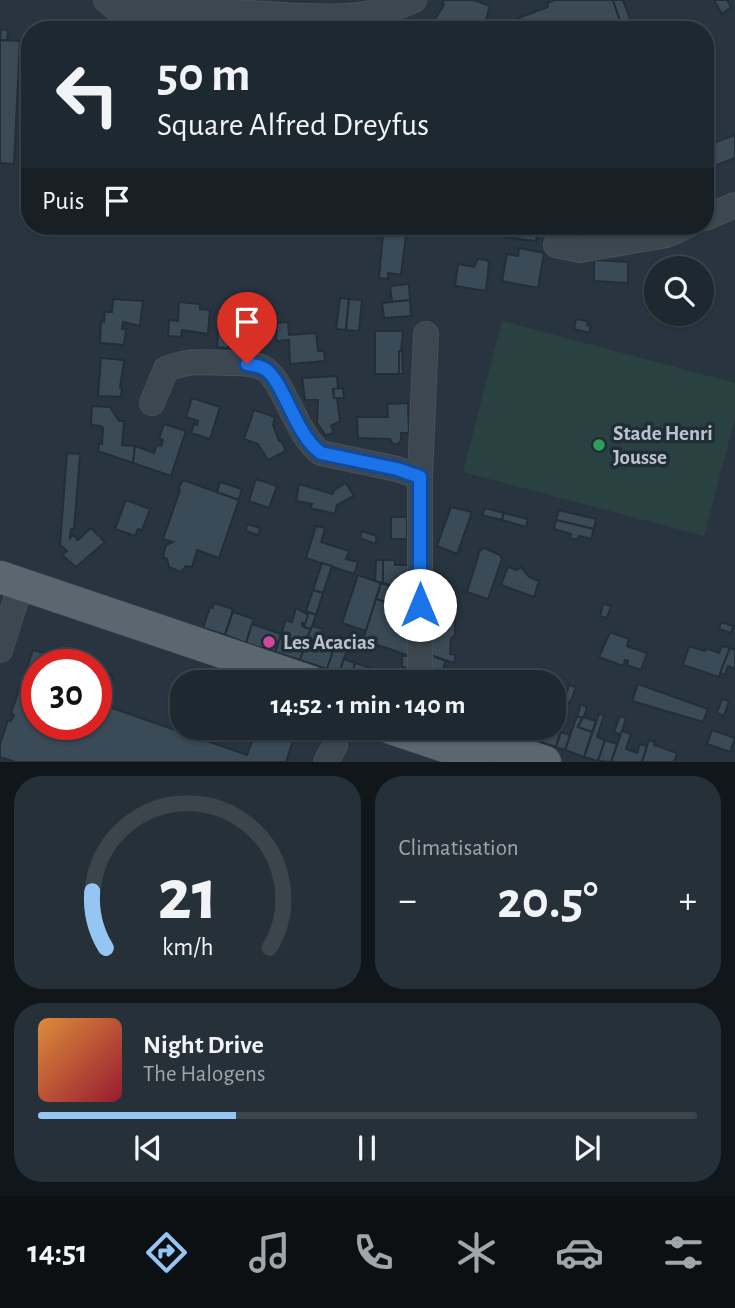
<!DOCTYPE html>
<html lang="fr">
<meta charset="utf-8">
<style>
:root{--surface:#1e2830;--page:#263038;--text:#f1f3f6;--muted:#a1a6ab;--line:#3c444c;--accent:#95c6f3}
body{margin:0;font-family:"Alegreya Sans",sans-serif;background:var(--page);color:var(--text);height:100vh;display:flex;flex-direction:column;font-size:26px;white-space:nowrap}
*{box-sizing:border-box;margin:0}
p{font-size:23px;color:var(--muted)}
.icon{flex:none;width:38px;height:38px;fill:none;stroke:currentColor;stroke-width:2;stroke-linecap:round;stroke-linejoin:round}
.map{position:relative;height:762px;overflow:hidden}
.details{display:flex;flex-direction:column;gap:14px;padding:14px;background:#10161a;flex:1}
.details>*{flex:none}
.guide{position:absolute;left:21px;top:21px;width:693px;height:214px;border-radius:28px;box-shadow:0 2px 5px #0004,0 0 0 2px var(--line);background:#1e2830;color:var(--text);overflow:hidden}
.tools{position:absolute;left:644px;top:256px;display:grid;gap:14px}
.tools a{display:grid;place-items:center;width:70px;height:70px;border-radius:50%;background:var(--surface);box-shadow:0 2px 5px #0004,0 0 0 2px var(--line);font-size:35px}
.speed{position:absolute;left:21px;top:649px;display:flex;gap:14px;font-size:35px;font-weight:700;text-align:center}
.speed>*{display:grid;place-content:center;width:91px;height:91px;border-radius:50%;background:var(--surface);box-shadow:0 2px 5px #0004,0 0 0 2px var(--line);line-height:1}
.speed .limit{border:10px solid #d22;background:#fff;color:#111}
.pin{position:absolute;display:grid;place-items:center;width:60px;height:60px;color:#fff;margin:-72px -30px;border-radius:50% 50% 50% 0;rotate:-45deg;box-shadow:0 0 7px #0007}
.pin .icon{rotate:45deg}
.me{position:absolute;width:77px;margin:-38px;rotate:0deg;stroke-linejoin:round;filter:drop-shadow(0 0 5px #0008)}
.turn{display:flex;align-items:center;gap:24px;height:147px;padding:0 21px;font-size:32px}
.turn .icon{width:91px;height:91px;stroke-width:2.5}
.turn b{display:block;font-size:49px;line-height:60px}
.then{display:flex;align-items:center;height:66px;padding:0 21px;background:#0003;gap:14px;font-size:26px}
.big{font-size:52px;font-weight:700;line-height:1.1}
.details .widget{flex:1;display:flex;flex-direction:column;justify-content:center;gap:10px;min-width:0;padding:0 24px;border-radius:28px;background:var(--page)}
.details .dial{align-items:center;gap:0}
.dial svg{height:182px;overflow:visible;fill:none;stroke:var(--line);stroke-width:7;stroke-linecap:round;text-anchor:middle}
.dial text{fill:var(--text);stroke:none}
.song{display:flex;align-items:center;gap:21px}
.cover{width:84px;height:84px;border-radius:10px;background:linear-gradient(135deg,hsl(30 70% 55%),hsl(350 70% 35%))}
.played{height:7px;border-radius:4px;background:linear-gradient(90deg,var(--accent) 30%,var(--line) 30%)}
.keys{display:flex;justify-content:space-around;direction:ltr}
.heat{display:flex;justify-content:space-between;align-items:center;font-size:38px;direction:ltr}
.details .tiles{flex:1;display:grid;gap:14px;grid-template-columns:1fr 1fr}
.widget:last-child{grid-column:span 2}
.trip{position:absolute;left:170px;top:670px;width:396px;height:70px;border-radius:28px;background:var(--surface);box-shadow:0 2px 5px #0004,0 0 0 2px var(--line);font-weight:700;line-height:70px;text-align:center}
.menu{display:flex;height:112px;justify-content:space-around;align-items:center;background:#0c1013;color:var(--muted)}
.menu .icon{width:49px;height:49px}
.menu .current{color:var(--accent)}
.menu b{font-size:32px;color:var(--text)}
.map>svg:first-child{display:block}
.green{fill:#2a4141}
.building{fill:#3a4a56;stroke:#222e38;stroke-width:2}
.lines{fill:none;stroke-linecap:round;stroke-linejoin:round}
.minor-casing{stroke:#46505a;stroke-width:26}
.major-casing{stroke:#46505a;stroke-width:33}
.minor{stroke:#3c4750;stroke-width:24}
.major{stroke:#5a6670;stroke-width:32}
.route-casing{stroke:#114b97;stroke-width:18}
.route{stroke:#1a73e8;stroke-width:12}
.leisure-dot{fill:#2e9e5b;stroke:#202c36;stroke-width:2.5}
.hotel-dot{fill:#d1479c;stroke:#202c36;stroke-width:2.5}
.labels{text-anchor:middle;stroke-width:7;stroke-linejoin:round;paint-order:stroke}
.poi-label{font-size:21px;font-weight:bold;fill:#b9c2cb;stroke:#202c36;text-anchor:start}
</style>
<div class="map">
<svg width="735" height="762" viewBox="0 0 735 762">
<rect width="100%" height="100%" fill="#283540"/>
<path class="green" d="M502,321L735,383V418L704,536L463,472Z"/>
<g class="building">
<path d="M444,0H474L490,6L483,30H428L444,5L442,3Z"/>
<path d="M555,0H613L623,30H498L497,26L548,7L547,3Z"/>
<path d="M613,0H623L634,30H623Z"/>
<path d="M714,0H727L731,7L722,14Z"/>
<path d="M1,29L8,30L7,41L0,40Z"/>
<path d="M0,40L20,41L14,164L0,163Z"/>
<path d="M735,135V158L712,167L705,146Z"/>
<path d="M507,226H520L518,239L505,236Z"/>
<path d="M520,226H538L536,241L518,239Z"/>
<path d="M556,226H578V236L555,234Z"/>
<path d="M383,234L406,236L401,275L388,273V279L379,278Z"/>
<path d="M519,248L544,253L538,288L502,281L507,254L518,256Z"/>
<path d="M478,259L487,260L489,263L486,291L455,286L458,264L474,267Z"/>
<path d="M594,260L628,262V283L594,281Z"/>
<path d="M409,284L410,300L392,302L390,286Z"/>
<path d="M649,286H656V311H648Z"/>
<path d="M340,298L349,299L346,330L336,329Z"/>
<path d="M113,299L143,301L140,326L123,322L122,329H126L124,345L100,343L101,321L104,322L105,312H112Z"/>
<path d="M349,299L362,300L359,331L346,330Z"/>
<path d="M410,300L411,316L384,318L382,303Z"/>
<path d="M179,302L200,304V309L210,310L208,334L182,330L181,337L168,336L169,320L178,321Z"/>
<path d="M219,313L231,314L230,321L250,323L251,315L263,316L265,333L259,332L258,346L229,345L228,348L217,347Z"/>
<path d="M576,319L588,321L587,325L591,326L589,333L574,329Z"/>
<path d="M288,322L289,335L316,333L318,351H324L325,361L290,364L289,340L276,341L277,323Z"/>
<path d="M375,331H403L399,374H375Z"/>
<path d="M399,351H402L403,374H399Z"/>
<path d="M101,358L124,360L120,388H122L121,397L98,396Z"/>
<path d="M337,376L338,389H333L334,398H337L340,421L331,426L334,432L326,436L317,423L318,400H305L302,378Z"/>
<path d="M343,388L344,398H334L333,389Z"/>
<path d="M192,398L220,407L210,439L191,433L194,424L197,425L198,421L186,417Z"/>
<path d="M408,403L409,433H401V440L398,444H393L390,439L358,438L357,417H388L387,404Z"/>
<path d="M92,406L110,407L119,421H124L122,445L135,446L133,463L98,451L99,443L102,444L103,428L101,426L91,425Z"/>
<path d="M254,410L275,417L273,425L279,441L282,442L286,451L268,460L258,444L244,439Z"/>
<path d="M164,424L186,431L171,476L133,463L135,446L154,453L157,445L161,446L163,440L159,438Z"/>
<path d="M67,453L80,454L74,529H71L70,538L73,535L78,540L91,528L105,542L76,567L62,555L67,551L60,545Z"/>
<path d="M256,479L277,486L269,508L249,501Z"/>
<path d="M183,480L239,500L219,558L197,550L192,567L186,566L181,572L169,567L167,559L163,557L166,545L173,542L163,539L180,490L178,489Z"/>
<path d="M220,482L242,489L239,500L217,492Z"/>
<path d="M346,483L354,496L337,505L335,514L310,508L312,504L296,501L299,484L333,494L334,490Z"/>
<path d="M126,500L150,509L142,530L138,529L135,536L115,529Z"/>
<path d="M451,507L472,512L457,554L437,546Z"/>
<path d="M485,508L504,513L502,520L482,515Z"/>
<path d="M559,510L596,519L594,529L556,520Z"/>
<path d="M504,513L528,519L526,527L502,520Z"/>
<rect x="391" y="517" width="16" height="22"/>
<path d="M556,520L594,529L591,539L579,536L577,540L570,538L571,534L554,529Z"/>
<path d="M247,524L260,528L258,535L246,531Z"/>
<path d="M316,526L325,528L321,542L349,551L346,559L358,562L354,574L306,558Z"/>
<path d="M362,531L377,536L375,544L360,538Z"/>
<path d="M484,548L500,555L502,559L488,599L467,592L480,550Z"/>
<path d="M376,560H383V583L375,581Z"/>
<path d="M383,560H395V565H409L410,592L383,583Z"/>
<path d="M322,563L332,566L323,593L313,590Z"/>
<path d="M508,567L517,570L521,567L529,577L539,581L534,597L501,585Z"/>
<path d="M358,575L381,583L366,631L342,623Z"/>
<path d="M381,583L410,592L404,608L376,599Z"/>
<path d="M313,590L323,593L316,615L306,611Z"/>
<path d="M440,590L453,594V607H445L442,610V617H452L455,620V635L451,639L450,654L456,655L454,663L427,654L432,623L435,620H439Z"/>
<path d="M376,599L410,610V656L363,640Z"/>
<path d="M214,603L233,609L225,635L203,628L210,607L213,608Z"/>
<path d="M603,604L611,606L607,618L600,616Z"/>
<path d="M296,608L308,615L305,624L302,623V626L311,629L300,660L275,652L286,620L292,622Z"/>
<path d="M233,612L254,619L246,643L225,635Z"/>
<path d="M309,612L316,615L311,629L304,627Z"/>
<path d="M721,622L733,626L731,633L719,629Z"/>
<path d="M252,624L281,634L275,652L246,643Z"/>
<path d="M312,626L323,629L318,643L307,639Z"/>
<path d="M610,632L629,639L627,646L647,653L641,670L627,665L628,661L625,660L623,666L599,657Z"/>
<path d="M307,639L334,648L327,669L300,660Z"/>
<path d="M337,639L349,644L339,673L327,669Z"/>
<path d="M689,646L705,651L706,648L719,653L722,646L730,648L719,677L683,665Z"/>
<path d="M71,648L76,659L69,662L79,665H37V724H96V671L113,676L103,705L247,755L257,728H297L286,762H15L0,757V744L8,720L11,721L14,715L11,713L33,650L54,656Z"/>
<path d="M730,648L735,650V669L728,666L725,675L720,673Z"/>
<path d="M427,654L446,661L441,674L457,680V682H427Z"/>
<path d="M402,656H416V680H406L405,667H402Z"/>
<path d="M344,659L355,663L351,677L339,673Z"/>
<path d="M355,663L402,678L400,682H364L351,677Z"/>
<path d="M638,684L708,709L703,722L632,701Z"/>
<path d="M569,685L576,687L570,703L564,701Z"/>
<path d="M722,699L729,701L724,716L717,713Z"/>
<path d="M581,704L587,707L583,719L577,716Z"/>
<path d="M599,714L604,715L597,737L605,740L598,761L584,757Z"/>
<path d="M577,716L582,718L578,727L592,732L584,757L565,750Z"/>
<path d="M620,716L626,718L621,735L614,732Z"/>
<path d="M583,717L596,721L592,732L578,727Z"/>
<path d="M305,728H321L318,736L304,731Z"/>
<path d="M512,728H529L526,737L510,731Z"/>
<path d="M529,728H545L560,733L556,747L526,737Z"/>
<path d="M712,730L735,738L730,752L707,744Z"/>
<path d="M622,731L631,734L626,749L637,753L640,744L647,746L642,762H611Z"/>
<path d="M561,732L570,735L565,750L556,747Z"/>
<path d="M605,740L617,744L611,762L598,761Z"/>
<path d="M649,740L655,742L654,745L677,753L674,762H642Z"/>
</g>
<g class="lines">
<defs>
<g id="minor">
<path d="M106,0L116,8C160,9 205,11 250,13C304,16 363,24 414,0"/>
<path d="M705,218L735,205"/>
<path d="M556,245L580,250L667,235L687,226"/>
<path d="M152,403L166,369C191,360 199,362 225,363C237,363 252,362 263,368C283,377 296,436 321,453L397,469L420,477"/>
<path d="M0,650L16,600L24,585"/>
<path d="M420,682V477L426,334"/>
<path d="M326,762L335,745"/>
</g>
<g id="major">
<path d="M0,577L311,682"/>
<path d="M391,728L492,762"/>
<path d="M470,736L545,762"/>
</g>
</defs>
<use href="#minor" class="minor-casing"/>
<use href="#major" class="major-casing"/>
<use href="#minor" class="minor"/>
<use href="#major" class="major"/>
</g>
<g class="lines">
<defs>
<path id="route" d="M247,364C252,365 258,366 263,368C283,377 295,436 321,453L397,469L420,477V605"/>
</defs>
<use href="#route" class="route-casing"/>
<use href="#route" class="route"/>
</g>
<circle class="leisure-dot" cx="599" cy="445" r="7"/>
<circle class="hotel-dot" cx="269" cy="642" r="7"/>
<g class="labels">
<g class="poi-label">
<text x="613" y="440">Stade Henri<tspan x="613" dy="24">Jousse</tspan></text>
<text x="283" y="649">Les Acacias</text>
</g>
</g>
</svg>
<div class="tools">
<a><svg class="icon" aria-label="search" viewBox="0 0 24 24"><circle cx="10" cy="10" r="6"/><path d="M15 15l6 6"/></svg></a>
</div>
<div class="speed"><div class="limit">30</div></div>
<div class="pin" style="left:247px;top:364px;background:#d93025"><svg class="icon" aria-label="arrive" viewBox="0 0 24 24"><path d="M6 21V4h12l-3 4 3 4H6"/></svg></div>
<svg class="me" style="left:420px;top:605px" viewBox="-20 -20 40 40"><circle r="19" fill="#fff"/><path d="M0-13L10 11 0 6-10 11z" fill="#1a73e8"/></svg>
<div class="trip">14:52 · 1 min · 140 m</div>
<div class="guide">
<div class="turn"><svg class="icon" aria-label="left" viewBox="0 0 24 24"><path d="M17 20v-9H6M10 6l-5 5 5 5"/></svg><div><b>50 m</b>Square Alfred Dreyfus</div></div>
<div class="then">Puis<svg class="icon" aria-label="arrive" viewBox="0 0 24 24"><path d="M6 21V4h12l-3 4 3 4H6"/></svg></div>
</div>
</div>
<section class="details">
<div class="tiles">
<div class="widget dial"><svg viewBox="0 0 100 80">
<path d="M14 69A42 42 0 1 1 86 69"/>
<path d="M14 69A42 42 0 0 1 8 44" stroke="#95c6f3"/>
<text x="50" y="56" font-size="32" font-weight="700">21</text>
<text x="50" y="72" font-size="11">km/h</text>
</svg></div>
<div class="widget"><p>Climatisation</p>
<div class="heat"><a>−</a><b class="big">20.5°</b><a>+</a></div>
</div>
<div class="widget">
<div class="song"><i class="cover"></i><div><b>Night Drive</b><p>The Halogens</p></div></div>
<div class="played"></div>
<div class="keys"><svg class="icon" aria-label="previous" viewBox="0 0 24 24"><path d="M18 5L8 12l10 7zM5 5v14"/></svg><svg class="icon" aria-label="pause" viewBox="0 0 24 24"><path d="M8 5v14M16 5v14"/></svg><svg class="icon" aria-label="next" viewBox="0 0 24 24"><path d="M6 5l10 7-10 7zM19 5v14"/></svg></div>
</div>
</div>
</section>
<nav class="menu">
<b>14:51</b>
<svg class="icon current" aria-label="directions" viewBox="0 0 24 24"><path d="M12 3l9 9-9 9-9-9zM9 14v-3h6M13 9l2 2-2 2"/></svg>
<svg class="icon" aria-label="music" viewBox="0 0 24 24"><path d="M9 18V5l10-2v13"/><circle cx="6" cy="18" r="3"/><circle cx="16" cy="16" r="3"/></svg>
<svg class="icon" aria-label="phone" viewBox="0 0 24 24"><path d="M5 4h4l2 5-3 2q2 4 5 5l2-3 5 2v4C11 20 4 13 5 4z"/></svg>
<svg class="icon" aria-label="climate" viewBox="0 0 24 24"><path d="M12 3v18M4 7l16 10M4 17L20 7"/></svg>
<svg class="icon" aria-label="car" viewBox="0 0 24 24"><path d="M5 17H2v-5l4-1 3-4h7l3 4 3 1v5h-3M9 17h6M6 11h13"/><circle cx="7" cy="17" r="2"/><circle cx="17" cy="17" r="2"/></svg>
<svg class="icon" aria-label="filters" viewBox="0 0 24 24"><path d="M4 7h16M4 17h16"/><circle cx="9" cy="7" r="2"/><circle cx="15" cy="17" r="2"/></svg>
</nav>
